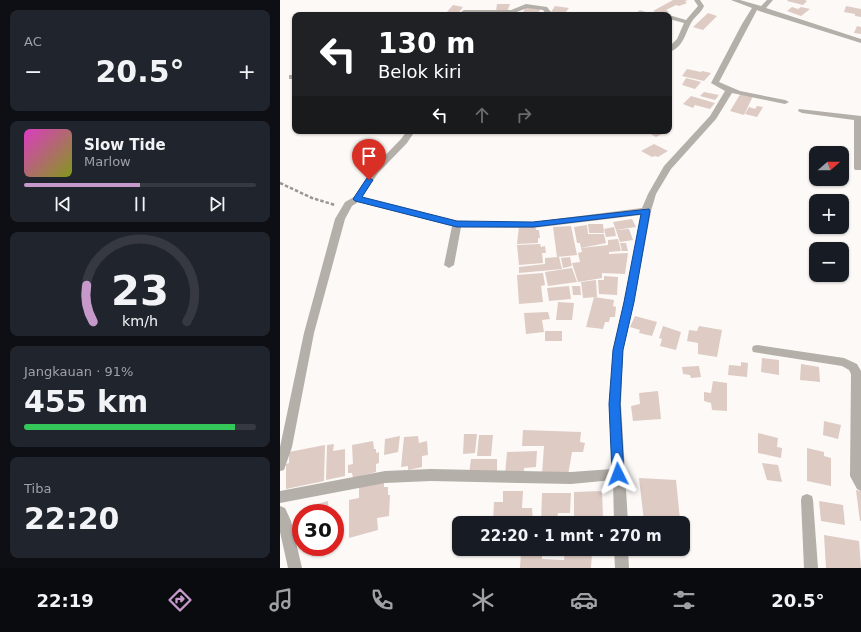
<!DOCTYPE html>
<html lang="id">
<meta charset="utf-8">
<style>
:root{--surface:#171b24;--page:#20242c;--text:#f1f3f6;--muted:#9ea1a6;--line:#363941;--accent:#c599c9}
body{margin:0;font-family:"DejaVu Sans",sans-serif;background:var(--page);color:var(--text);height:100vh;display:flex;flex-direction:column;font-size:15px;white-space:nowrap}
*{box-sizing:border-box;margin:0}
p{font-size:13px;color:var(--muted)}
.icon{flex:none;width:22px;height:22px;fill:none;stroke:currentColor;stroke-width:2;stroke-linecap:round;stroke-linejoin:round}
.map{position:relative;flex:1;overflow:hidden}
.drawer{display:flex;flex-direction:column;gap:10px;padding:10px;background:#0d0f14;width:280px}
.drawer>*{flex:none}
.hud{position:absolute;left:12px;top:12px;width:380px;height:122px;border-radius:8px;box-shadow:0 1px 3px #0004;background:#202124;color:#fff;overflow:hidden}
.needle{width:26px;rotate:70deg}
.tools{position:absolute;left:529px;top:146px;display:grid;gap:8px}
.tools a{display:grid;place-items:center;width:40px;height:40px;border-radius:8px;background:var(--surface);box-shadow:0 1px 3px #0004;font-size:20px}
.speed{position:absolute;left:12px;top:504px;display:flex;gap:8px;font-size:20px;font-weight:700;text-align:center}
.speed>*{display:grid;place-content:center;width:52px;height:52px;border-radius:50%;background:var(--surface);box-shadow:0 1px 3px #0004;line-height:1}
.speed .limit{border:6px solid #d22;background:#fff;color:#111}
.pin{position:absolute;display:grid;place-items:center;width:34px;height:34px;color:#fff;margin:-41px -17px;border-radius:50% 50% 50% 0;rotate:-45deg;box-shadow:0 0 4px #0007}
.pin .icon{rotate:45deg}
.me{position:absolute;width:44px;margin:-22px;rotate:357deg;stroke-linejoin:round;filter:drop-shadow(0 0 3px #0008)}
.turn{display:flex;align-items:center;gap:14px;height:84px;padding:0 20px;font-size:18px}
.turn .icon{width:52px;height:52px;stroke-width:2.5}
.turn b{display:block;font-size:28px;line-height:34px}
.lanes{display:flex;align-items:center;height:38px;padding:0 20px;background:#0003;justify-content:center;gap:20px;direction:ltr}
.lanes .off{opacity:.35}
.big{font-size:30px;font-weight:700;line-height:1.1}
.drawer .tile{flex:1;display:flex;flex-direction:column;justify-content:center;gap:6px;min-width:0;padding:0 14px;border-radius:8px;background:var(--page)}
.drawer .dial{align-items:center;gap:0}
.dial svg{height:104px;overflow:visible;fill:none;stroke:var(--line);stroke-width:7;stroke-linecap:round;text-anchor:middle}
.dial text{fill:var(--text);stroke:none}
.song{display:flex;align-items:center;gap:12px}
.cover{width:48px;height:48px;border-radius:6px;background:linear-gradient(135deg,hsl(310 70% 55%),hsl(70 70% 35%))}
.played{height:4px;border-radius:2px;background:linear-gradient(90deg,var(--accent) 50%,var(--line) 50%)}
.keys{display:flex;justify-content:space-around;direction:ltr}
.heat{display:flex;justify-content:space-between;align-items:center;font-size:22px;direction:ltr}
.charge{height:6px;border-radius:3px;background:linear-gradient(90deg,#34c759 91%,var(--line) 0)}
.trip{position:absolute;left:172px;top:516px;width:238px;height:40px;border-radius:8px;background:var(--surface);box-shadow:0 1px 3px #0004;font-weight:700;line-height:40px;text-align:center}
.dock{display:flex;height:64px;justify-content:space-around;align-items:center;background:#090b0e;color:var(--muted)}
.dock .icon{width:28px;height:28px}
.dock .selected{color:var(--accent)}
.dock b{font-size:18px;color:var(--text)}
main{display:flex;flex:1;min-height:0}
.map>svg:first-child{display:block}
.building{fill:#ddcbc4}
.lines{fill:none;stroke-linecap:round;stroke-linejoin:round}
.path{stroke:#9b9593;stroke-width:2.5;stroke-dasharray:3.5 2;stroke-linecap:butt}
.minor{fill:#b4afa8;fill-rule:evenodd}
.route{fill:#1a73e8;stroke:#114b97}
</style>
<main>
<section class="drawer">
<div class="tile"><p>AC</p>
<div class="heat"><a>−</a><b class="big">20.5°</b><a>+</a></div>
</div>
<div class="tile">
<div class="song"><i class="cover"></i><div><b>Slow Tide</b><p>Marlow</p></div></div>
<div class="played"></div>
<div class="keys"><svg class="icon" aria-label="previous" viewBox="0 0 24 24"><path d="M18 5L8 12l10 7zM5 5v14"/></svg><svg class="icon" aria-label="pause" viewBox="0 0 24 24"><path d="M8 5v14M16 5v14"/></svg><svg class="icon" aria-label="next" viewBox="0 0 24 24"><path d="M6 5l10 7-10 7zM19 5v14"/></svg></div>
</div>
<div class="tile dial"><svg viewBox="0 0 100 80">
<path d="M14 69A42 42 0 1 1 86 69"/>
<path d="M14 69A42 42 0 0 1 9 41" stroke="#c599c9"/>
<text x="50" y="56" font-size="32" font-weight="700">23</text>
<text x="50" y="72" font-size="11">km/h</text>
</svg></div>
<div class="tile"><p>Jangkauan · 91%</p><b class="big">455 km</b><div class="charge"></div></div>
<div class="tile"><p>Tiba</p><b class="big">22:20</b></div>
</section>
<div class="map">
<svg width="581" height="568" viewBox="0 0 581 568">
<rect width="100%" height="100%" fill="#fdf9f7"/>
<g class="building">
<path d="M393,0H408L405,1L407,3L399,6L396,5L386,10L389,12L384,15L373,11Z"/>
<path d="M508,0H525L527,1L523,5L507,1Z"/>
<path d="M217,4H230L227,12L216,11Z"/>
<path d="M173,5L183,7L177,15L166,13Z"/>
<path d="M275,6L289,8L284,14L271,12Z"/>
<path d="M566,6L581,9V17L575,16V14L564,12Z"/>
<path d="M246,7L261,8L258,13L243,12Z"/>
<path d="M512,7L518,9L521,7L530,9L521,16L507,11Z"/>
<path d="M360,10L374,15H362L356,13Z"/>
<path d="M428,13L437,16L423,30L413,27Z"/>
<path d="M577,26L581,27V34L574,33Z"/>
<path d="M407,69L421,72L422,71L431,73L424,81L402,76Z"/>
<path d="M406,78L421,82L415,89L402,85Z"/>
<path d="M424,92L439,95L435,100L420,96Z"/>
<path d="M461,93L473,96L464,115L450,111Z"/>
<path d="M411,96L435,103L430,109L415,105L413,108L403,104Z"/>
<path d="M477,106L483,107L477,117L465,114L469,107L475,109Z"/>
<path d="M365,131H388L376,137Z"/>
<path d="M374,144L388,151L378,157L375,156L372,157L361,151Z"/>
<path d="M352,219L356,227L336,230L333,222Z"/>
<path d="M308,224H323L324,233H309Z"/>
<path d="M307,225L308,234H324L326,243L301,248L300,243H297L294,227Z"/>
<path d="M239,226H256V230H259L260,238H258V243L237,244Z"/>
<path d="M291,226L297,255L277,257L273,227Z"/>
<path d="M334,227L336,236L326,237L324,229Z"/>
<path d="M349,229L353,240L340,242L336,230Z"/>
<path d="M338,239L341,251L329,252V254L348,253L345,274L322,273V278L298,282L292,263L300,262L298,253L302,252L301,248L328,245V240Z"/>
<path d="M340,243H346L348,251H342Z"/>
<path d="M260,244L261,247L265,246L266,253H262L263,263L239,265L237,245Z"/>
<path d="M279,257L282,269L239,273V267L265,264V258Z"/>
<path d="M290,257L292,266L283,268L281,258Z"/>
<path d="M292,268L297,282L268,286L265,272Z"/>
<path d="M263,273L265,285L261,286L263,302L239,304L237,275Z"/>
<path d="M324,276L338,277L337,295L319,294L318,280H324Z"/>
<path d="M316,280L317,297L303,298L301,282Z"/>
<path d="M289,286L291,299L269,301L267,288Z"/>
<path d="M292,286H300L301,295H293Z"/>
<path d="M314,297L334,300L333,306L336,307L335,317H330L329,322H325L323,329L306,327Z"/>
<path d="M278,302L294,303L292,320H276Z"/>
<path d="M268,312L270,319L262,320L264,332L246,334L244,313Z"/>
<path d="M355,316L377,322L372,336L359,333L360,330L350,327Z"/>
<path d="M383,326L401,332L396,350L380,346L382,339L379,338Z"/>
<path d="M419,326L442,330L437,357L418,354V343L407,341L409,330L417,331Z"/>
<rect x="265" y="331" width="17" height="10"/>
<path d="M482,358L499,360V375L481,372Z"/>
<path d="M461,362L468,363L467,377L448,375L449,365L461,366Z"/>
<path d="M521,364L539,367L540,382L520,380Z"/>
<path d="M419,366L421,377L411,378L410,375L403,374L402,367Z"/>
<path d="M433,381L447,383V411L432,410L431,403L424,401V392L431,393Z"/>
<path d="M378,391L381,419L353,421L351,406L360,404L359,393Z"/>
<path d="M544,421L561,425L558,439L543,435Z"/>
<path d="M243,430L301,432L300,442L305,443L303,452H292L288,475L262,474L264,446H242Z"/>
<path d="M478,433L498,438L497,447L502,448L501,458L478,453Z"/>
<path d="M184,434H197L195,453L183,454Z"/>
<path d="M199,435H213L211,456H197Z"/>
<path d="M120,436L118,452L104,455L105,439Z"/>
<path d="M138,436L139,443L147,441L148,455L142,456V467L128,470V466L121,467L124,437Z"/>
<path d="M93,441L94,449H96V453L99,452V463L96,464V472L73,478L72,473H68V465L73,464L72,445Z"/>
<path d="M54,444L53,451L65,449V476L46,480L47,445Z"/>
<path d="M45,445L44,481L6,489V464L9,463V452Z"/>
<path d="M527,448L544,452V456L551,458V486L527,481Z"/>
<path d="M257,451L256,467L244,468V475H225L227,452Z"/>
<path d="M191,459H217V474L189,475Z"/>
<path d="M482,463L498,465L502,482L487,480Z"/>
<path d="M359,478L396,480L400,520L364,521Z"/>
<path d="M104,479V487H108V495H110L109,516L97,518L98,530L69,538V500L79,498V484Z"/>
<path d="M576,490L581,491V521H580Z"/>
<path d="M223,491H243L242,508H252L253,523H213L214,502H223Z"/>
<path d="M322,491L323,517L294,516V492Z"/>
<path d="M262,493H291L290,513H278L277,519L287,520V523H261Z"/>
<path d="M48,501L49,513H23V508Z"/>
<path d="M539,501L563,505L565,525L541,521Z"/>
<path d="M544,535L579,541L581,568H546Z"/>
<path d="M23,547H40V548L24,552Z"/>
<path d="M247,549H262V559L284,560L285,553H312L311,568H240L241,552L246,551Z"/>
</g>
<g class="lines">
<path class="path" d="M0,183L32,198L55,205"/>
<g class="minor">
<path d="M414,0H420L424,6L423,8C420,14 414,17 411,23C405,34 403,48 389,52V47L397,39L404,23L389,19V15L406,20L418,6Z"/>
<path d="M451,0H460L481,6L487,0H493L486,8L581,39V43L479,11L477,10L439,82L460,91L505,100L509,102L505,104L452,93L436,119L391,169L376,194L371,211L354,302L343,350L341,404L348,523H334L333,480L291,484L151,481L105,483L0,503V491L105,471L151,469L291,472L332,469L329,404L333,350L344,302L361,215L253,228L181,227L174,265L169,268L164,265L172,226L78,202L72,206L65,219L34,333L12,447L4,470L0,471V447L24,333L55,219L65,202L74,197L92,169L121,139L127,131H135L127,143L98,173L82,197L177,221L201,222H253L362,208L368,194L384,166L430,116L445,91L431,83L462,24L472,8Z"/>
<path d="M246,4L267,7L271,12L281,15L266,14L263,10L247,8L232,14L193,13L180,15L182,11L184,10H231Z"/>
<path d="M378,12L384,15H375L376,13Z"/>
<rect x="9" y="75" width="6" height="4"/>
<path d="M519,109L581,116V170H575L574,168V120L522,113L518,111Z"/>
<path d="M477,345L564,358L577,364L581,371V491L577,489L570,476L571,374L569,370L562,366L473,352L472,349L473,346Z"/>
<path d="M527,494L532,496L533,500L538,568H524L521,500L522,496Z"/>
<path d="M0,506L5,508L11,521L22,568H8L0,532Z"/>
<path d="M334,549H348L349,568H335Z"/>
</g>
</g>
<path class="route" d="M87,178H89L93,180L82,197L177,221L253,222L369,209L370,211L354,302L343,350L340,404L344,474L342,477L338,479L334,477L332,474L329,404L333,350L344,302L361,214L253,227H177L75,201L73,199Z"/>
</svg>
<div class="tools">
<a><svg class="needle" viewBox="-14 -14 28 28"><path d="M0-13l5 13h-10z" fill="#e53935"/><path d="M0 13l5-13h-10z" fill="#9ea1a6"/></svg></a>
<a>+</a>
<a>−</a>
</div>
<div class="speed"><div class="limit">30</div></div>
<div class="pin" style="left:89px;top:180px;background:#d93025"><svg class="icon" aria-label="arrive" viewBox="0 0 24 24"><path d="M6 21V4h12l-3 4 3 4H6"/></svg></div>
<svg class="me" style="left:338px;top:474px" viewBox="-20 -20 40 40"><path d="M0-17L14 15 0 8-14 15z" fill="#1a73e8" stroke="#fff" stroke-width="4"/></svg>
<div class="trip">22:20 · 1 mnt · 270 m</div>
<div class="hud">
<div class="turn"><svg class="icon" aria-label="left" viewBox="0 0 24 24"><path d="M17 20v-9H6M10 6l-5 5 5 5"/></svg><div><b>130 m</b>Belok kiri</div></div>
<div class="lanes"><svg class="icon" aria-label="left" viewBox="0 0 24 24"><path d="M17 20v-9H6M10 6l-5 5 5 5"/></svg><svg class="icon off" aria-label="ahead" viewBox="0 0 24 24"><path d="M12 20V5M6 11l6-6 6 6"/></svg><svg class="icon off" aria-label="right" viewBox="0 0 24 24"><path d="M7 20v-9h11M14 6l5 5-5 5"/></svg></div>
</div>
</div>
</main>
<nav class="dock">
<b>22:19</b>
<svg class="icon selected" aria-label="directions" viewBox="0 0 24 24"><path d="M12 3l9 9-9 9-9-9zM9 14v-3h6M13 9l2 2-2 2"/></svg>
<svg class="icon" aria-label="music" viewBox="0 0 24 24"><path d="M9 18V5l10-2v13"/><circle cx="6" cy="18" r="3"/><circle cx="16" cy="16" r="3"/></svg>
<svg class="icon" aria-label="phone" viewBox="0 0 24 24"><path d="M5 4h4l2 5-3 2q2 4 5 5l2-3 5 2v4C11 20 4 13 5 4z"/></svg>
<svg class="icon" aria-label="climate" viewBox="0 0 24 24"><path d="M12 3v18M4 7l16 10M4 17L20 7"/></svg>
<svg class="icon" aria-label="car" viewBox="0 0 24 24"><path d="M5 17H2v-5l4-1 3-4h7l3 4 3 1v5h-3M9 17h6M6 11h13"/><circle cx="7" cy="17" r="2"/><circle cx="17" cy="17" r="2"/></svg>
<svg class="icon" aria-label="filters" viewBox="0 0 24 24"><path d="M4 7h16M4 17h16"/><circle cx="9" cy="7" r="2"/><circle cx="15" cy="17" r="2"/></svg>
<b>20.5°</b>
</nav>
